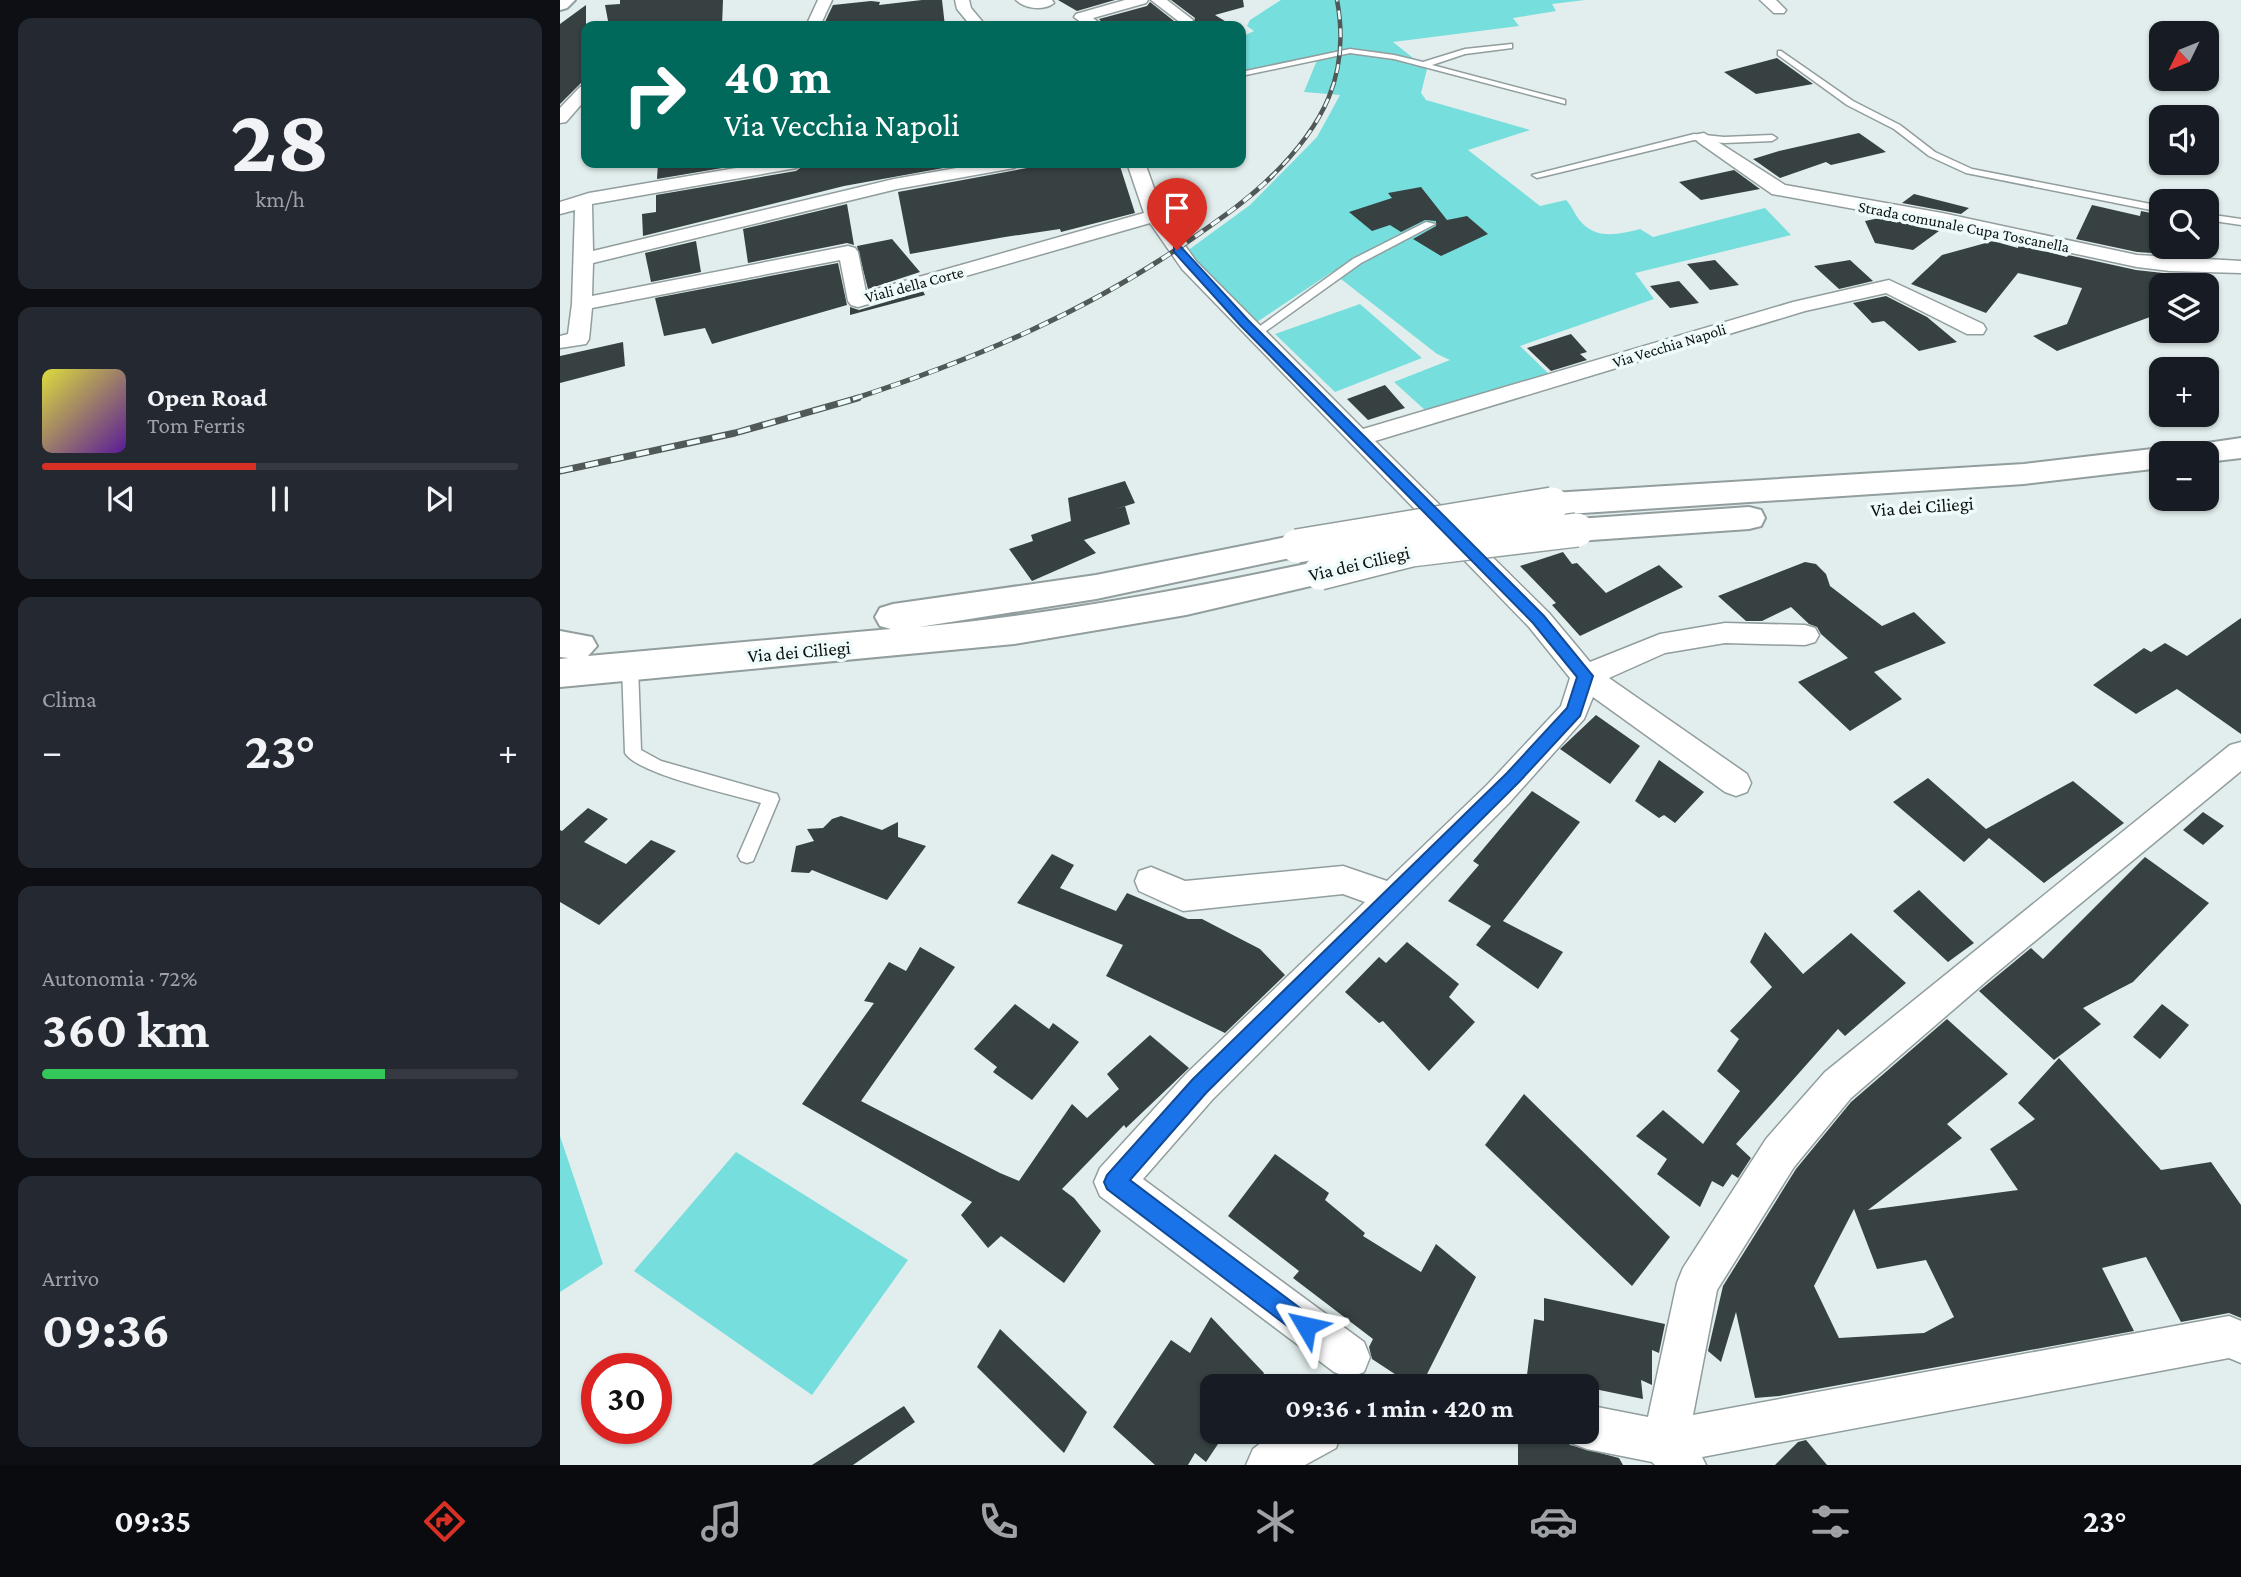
<!DOCTYPE html>
<html lang="it">
<meta charset="utf-8">
<style>
:root{--surface:#171b24;--page:#242831;--text:#f1f3f6;--muted:#9ea1a6;--line:#363941;--accent:#d93025}
body{margin:0;font-family:"Crimson Pro",serif;background:var(--page);color:var(--text);height:100vh;display:flex;flex-direction:column;font-size:26px;white-space:nowrap}
*{box-sizing:border-box;margin:0}
p{font-size:23px;color:var(--muted)}
.icon{flex:none;width:38px;height:38px;fill:none;stroke:currentColor;stroke-width:2;stroke-linecap:round;stroke-linejoin:round}
.map{position:relative;flex:1;overflow:hidden}
.sheet{display:flex;flex-direction:column;gap:18px;padding:18px;background:#0d0f14;width:560px}
.sheet>*{flex:none}
.top-card{position:absolute;left:21px;top:21px;width:665px;height:147px;border-radius:14px;box-shadow:0 2px 5px #0004;background:#00695c;color:#fff;overflow:hidden}
.needle{width:46px;rotate:227deg}
.tools{position:absolute;left:1589px;top:21px;display:grid;gap:14px}
.tools a{display:grid;place-items:center;width:70px;height:70px;border-radius:14px;background:var(--surface);box-shadow:0 2px 5px #0004;font-size:35px}
.speed{position:absolute;left:21px;top:1353px;display:flex;gap:14px;font-size:35px;font-weight:700;text-align:center}
.speed>*{display:grid;place-content:center;width:91px;height:91px;border-radius:50%;background:var(--surface);box-shadow:0 2px 5px #0004;line-height:1}
.speed .limit{border:10px solid #d22;background:#fff;color:#111}
.pin{position:absolute;display:grid;place-items:center;width:60px;height:60px;color:#fff;margin:-72px -30px;border-radius:50% 50% 50% 0;rotate:-45deg;box-shadow:0 0 7px #0007}
.pin .icon{rotate:45deg}
.me{position:absolute;width:77px;margin:-38px;rotate:306deg;stroke-linejoin:round;filter:drop-shadow(0 0 5px #0008)}
.turn{display:flex;align-items:center;gap:24px;height:147px;padding:0 28px;font-size:32px}
.turn .icon{width:91px;height:91px;stroke-width:2.5}
.turn b{display:block;font-size:49px;line-height:60px}
.big{font-size:52px;font-weight:700;line-height:1.1}
.sheet .widget{flex:1;display:flex;flex-direction:column;justify-content:center;gap:10px;min-width:0;padding:0 24px;border-radius:14px;background:var(--page)}
.sheet .dial{align-items:center;gap:0}
.dial b{font-size:91px;line-height:1}
.song{display:flex;align-items:center;gap:21px}
.cover{width:84px;height:84px;border-radius:10px;background:linear-gradient(135deg,hsl(60 70% 55%),hsl(270 70% 35%))}
.played{height:7px;border-radius:4px;background:linear-gradient(90deg,var(--accent) 45%,var(--line) 45%)}
.keys{display:flex;justify-content:space-around;direction:ltr}
.heat{display:flex;justify-content:space-between;align-items:center;font-size:38px;direction:ltr}
.charge{height:10px;border-radius:5px;background:linear-gradient(90deg,#34c759 72%,var(--line) 0)}
.trip{position:absolute;left:640px;top:1374px;width:399px;height:70px;border-radius:14px;background:var(--surface);box-shadow:0 2px 5px #0004;font-weight:700;line-height:70px;text-align:center}
.menu{display:flex;height:112px;justify-content:space-around;align-items:center;background:#090b0e;color:var(--muted)}
.menu .icon{width:49px;height:49px}
.menu .current{color:var(--accent)}
.menu b{font-size:32px;color:var(--text)}
main{display:flex;flex:1;min-height:0}
.map>svg:first-child{display:block}
.green{fill:#76dedc}
.building{fill:#374141;fill-rule:evenodd}
.lines{fill:none;stroke-linecap:round;stroke-linejoin:round}
.service-casing{stroke:#929d9d;stroke-width:3}
.minor-casing{stroke:#929d9d;stroke-width:3}
.secondary-casing{stroke:#929d9d;stroke-width:4}
.service{fill:#fff;fill-rule:evenodd}
.minor{fill:#fff;fill-rule:evenodd}
.secondary{fill:#fff;fill-rule:evenodd}
.rail-far2-casing{stroke:#515858;stroke-width:4.5}
.rail-far1-casing{stroke:#515858;stroke-width:5}
.rail-casing{stroke:#515858;stroke-width:7}
.rail-far2{stroke:#effbfb;stroke-width:2.5;stroke-dasharray:9;stroke-linecap:butt}
.rail-far1{stroke:#effbfb;stroke-width:3.5;stroke-dasharray:10;stroke-linecap:butt}
.rail{stroke:#effbfb;stroke-width:4.5;stroke-dasharray:13;stroke-linecap:butt}
.secondary-bridge-casing{stroke:#929d9d;stroke-width:36;stroke-linecap:butt}
.secondary-bridge{stroke:#fff;stroke-width:33}
.route{fill:#1a73e8;stroke:#114b97;stroke-width:2}
.labels{text-anchor:middle;stroke-width:7;stroke-linejoin:round;paint-order:stroke}
.far-street-label{font-size:16px;fill:#0c1010;stroke:#effbfb}
.street-label{font-size:19px;fill:#0c1010;stroke:#effbfb}
</style>
<main>
<section class="sheet">
<div class="widget dial"><b>28</b><p>km/h</p></div>
<div class="widget">
<div class="song"><i class="cover"></i><div><b>Open Road</b><p>Tom Ferris</p></div></div>
<div class="played"></div>
<div class="keys"><svg class="icon" aria-label="previous" viewBox="0 0 24 24"><path d="M18 5L8 12l10 7zM5 5v14"/></svg><svg class="icon" aria-label="pause" viewBox="0 0 24 24"><path d="M8 5v14M16 5v14"/></svg><svg class="icon" aria-label="next" viewBox="0 0 24 24"><path d="M6 5l10 7-10 7zM19 5v14"/></svg></div>
</div>
<div class="widget"><p>Clima</p>
<div class="heat"><a>−</a><b class="big">23°</b><a>+</a></div>
</div>
<div class="widget"><p>Autonomia · 72%</p><b class="big">360 km</b><div class="charge"></div></div>
<div class="widget"><p>Arrivo</p><b class="big">09:36</b></div>
</section>
<div class="map">
<svg width="1681" height="1465" viewBox="0 0 1681 1465">
<rect width="100%" height="100%" fill="#e2eeed"/>
<g class="green">
<path d="M721,0H1025L992,4L996,11L953,18L959,26L833,42L867,69L861,93L866,100L970,130L908,150L980,206L1006,200C1013,207 1015,216 1022,223C1038,240 1060,234 1080,229L1093,237L1205,208L1231,235L1075,273L1094,299L960,346L989,374L866,411L834,382L890,360L877,354L772,272L694,324L627,251L690,205L757,137L780,95L744,92L759,55L681,72V37L694,31L687,26L690,20Z"/>
<path d="M800,304L862,358L775,392L715,334Z"/>
<path d="M0,1136L43,1264L0,1292Z"/>
<path d="M176,1152L348,1260L252,1395L74,1271Z"/>
</g>
<g class="building">
<path d="M60,0H163L162,26H49L45,5L60,4Z"/>
<path d="M362,0H382L385,26H263L273,5L311,1L320,2L319,5Z"/>
<path d="M498,0H555L517,11Z"/>
<path d="M611,0H683L684,7L655,15L673,26H545L539,19L587,6L590,2L619,25L633,24L635,18Z"/>
<path d="M26,5V78L0,104V24Z"/>
<path d="M1217,58L1253,84L1196,94L1164,72Z"/>
<path d="M1299,133L1326,152L1271,165L1266,162L1220,178L1193,159L1219,151Z"/>
<path d="M98,163H192L97,179Z"/>
<path d="M247,163H411L284,186L83,236L82,214L96,212V195L236,171Z"/>
<path d="M494,163H559L575,213L501,232L500,229L445,237L350,254L338,192Z"/>
<path d="M1174,170L1200,189L1141,200L1119,182Z"/>
<path d="M861,187L887,220L907,216L928,234L881,256L853,239L876,226V221L865,220L841,232L830,225L812,231L789,212L832,198L828,193Z"/>
<path d="M1354,194L1409,208L1401,214L1342,203Z"/>
<path d="M287,204L294,245L287,243L188,263L183,229Z"/>
<path d="M1532,205L1580,216L1581,211L1601,215V247H1625L1621,255L1577,252L1516,239Z"/>
<path d="M1324,217L1381,228H1383L1353,250L1315,243L1305,221Z"/>
<path d="M332,239L360,272L308,289L297,246Z"/>
<path d="M136,241L141,272L91,282L85,253Z"/>
<path d="M1433,241L1458,248L1459,244L1507,257L1508,255L1576,270L1612,274L1607,285H1601V313L1497,351L1473,336L1507,324L1522,288L1458,273L1426,313L1351,284L1382,255Z"/>
<path d="M1155,260L1179,285L1150,290L1127,264Z"/>
<path d="M1290,260L1313,281L1279,289L1254,266Z"/>
<path d="M278,263L287,305L152,344L145,328L104,336L95,298Z"/>
<path d="M1119,281L1139,303L1110,308L1090,286Z"/>
<path d="M363,291L365,295L290,315V307L299,310Z"/>
<path d="M1326,296L1367,317L1397,342L1359,351L1324,321L1312,323L1293,303Z"/>
<path d="M1011,334L1027,352L1020,354L1027,360L991,371L967,348Z"/>
<path d="M63,342L65,366L0,383V356Z"/>
<path d="M825,385L845,408L808,420L787,399Z"/>
<path d="M565,481L575,503L553,510L565,506L570,524L524,540L536,553L472,581L449,549L473,541L471,535L511,521L508,498Z"/>
<path d="M1003,552L1012,564L1017,563L1046,593L1099,565L1123,587L1020,636L992,605L996,603L960,566Z"/>
<path d="M1245,562L1256,564L1266,574L1270,586L1322,626L1354,612L1386,643L1314,672L1342,699L1290,731L1238,682L1288,658L1261,634L1257,627L1249,624L1231,607L1202,621H1186L1158,596Z"/>
<path d="M1681,618V734L1617,689L1576,714L1533,685L1584,648L1591,652L1605,643L1627,656Z"/>
<path d="M1036,715L1080,746L1050,784L1000,749Z"/>
<path d="M1099,760L1144,792L1115,823L1104,815L1099,818L1075,801Z"/>
<path d="M1368,778L1426,829L1513,781L1564,823L1484,883L1429,838L1404,862L1333,802Z"/>
<path d="M972,791L1020,822L943,921L1003,952L978,989L916,945L931,926L888,901L919,865L913,861Z"/>
<path d="M28,808L48,819L24,842L66,864L91,840L116,851L39,925L0,902V830L2,831Z"/>
<path d="M1643,812L1664,826L1643,845L1623,830Z"/>
<path d="M281,816L322,830L338,822V837L366,846L327,900L252,870L249,873L231,872L236,846L254,841L247,829L263,828L272,819Z"/>
<path d="M492,854L514,865L500,888L556,911L567,893L628,919H642L700,949L725,975L665,1033L546,976L563,945L457,903Z"/>
<path d="M1585,857L1649,903L1573,982L1523,1008L1541,1024L1494,1060L1419,991L1471,948L1483,959Z"/>
<path d="M1359,890L1414,943L1388,962L1333,911Z"/>
<path d="M1205,932L1243,974L1291,933L1346,983L1285,1036L1278,1029L1176,1144L1191,1158L1178,1178L1172,1174L1163,1187L1152,1181L1140,1207L1097,1174L1107,1159L1076,1136L1103,1110L1143,1144L1180,1091L1157,1071L1179,1039L1170,1031L1212,987L1190,962Z"/>
<path d="M847,942L899,984L889,997L915,1022L869,1071L823,1021L819,1023L785,992L819,957L826,963Z"/>
<path d="M360,947L395,967L301,1101L440,1173L459,1181L512,1104L527,1118L559,1089L547,1074L590,1035L629,1068L566,1128L564,1125L502,1189L514,1198L541,1231L504,1283L441,1236L428,1248L401,1215L412,1202L242,1104L314,1003L304,1001L329,962L346,971Z"/>
<path d="M455,1004L489,1029L493,1023L519,1042L472,1100L433,1072L437,1067L414,1049Z"/>
<path d="M1602,1004L1629,1025L1600,1059L1573,1037Z"/>
<path d="M1387,1019L1448,1074L1387,1124L1402,1138L1308,1210L1458,1190L1430,1149L1475,1119L1458,1103L1499,1058L1601,1170L1651,1162L1681,1205V1318L1669,1313L1621,1322L1586,1257L1542,1268L1574,1331L1219,1396L1195,1398L1176,1312L1161,1362L1148,1351L1163,1286L1236,1169L1291,1102ZM1294,1209L1317,1269L1366,1260L1394,1317L1364,1333L1279,1338L1254,1286Z"/>
<path d="M964,1094L1110,1237L1072,1286L925,1145Z"/>
<path d="M715,1154L769,1193L765,1200L805,1233L803,1236L861,1272L876,1244L916,1277L861,1386H853L812,1359L809,1347L813,1339L733,1278L739,1271L668,1216Z"/>
<path d="M984,1298L1105,1324L1099,1353L1092,1350V1385L1081,1380L1083,1399L967,1375L974,1319L984,1321Z"/>
<path d="M651,1317L704,1373L696,1386H653V1432H666L646,1462L635,1453L628,1465H595L553,1427L611,1340L630,1353Z"/>
<path d="M440,1329L527,1412L504,1453L417,1367Z"/>
<path d="M344,1406L355,1422L293,1465H252Z"/>
<path d="M958,1432L1005,1435L1010,1445L1059,1458L1063,1465H958Z"/>
<path d="M1246,1440L1267,1465H1215L1238,1442Z"/>
</g>
<g class="lines">
<defs>
<g id="service">
<path d="M952,44V48L905,54L872,65L1005,100V104L834,59L790,53L681,76V72L790,49L834,55L863,62L905,49Z"/>
<path d="M1221,51L1293,101L1340,125L1375,152L1412,169L1601,206V212L1406,173L1369,156L1334,129L1287,105L1218,55V51Z"/>
<path d="M1134,134L1164,137L1212,135L1217,138L1212,141L1164,143L1134,140L977,178L972,175Z"/>
<path d="M1647,214L1681,219V225L1647,220Z"/>
<path d="M866,222L875,224L801,263L699,336L689,334L793,259Z"/>
<path d="M70,660L78,666L81,750L101,761L217,794L219,799L193,861L187,863L181,861L178,856L201,803C174,795 77,774 65,753L62,666Z"/>
</g>
<g id="minor">
<path d="M258,0H272L260,26H246Z"/>
<path d="M395,0H409L411,8L426,26H411L397,9Z"/>
<path d="M456,0H492L494,3C484,11 465,9 456,0Z"/>
<path d="M565,0H588L586,3L533,18L543,26H526L514,17L516,14Z"/>
<path d="M591,0H607L633,20L631,23H621Z"/>
<path d="M1200,0H1216L1226,10L1224,13H1214Z"/>
<path d="M26,85V99L6,122L0,123V108L20,87Z"/>
<path d="M1144,133L1225,185L1382,213L1577,255L1681,261V273L1610,271L1577,267L1382,225L1212,194L1138,142L1135,138L1138,134Z"/>
<path d="M206,163H245L236,168L32,204L33,251L334,179L425,163H463L454,168L337,189L33,263L32,296L288,246L295,248L298,252L306,292L584,213L567,163H585L604,216L636,261L803,429L1233,302L1329,280L1423,324L1426,329L1423,334H1407L1326,293L1245,311L815,441L989,613L1030,662L1100,634L1165,623L1245,625L1255,628L1259,635L1255,642L1245,645L1165,643L1105,653L1049,678L1187,774L1191,783L1187,792L1176,796L1165,792L1033,697L1024,719L949,803L652,1100L583,1179L804,1342L810,1357L804,1372L789,1378L774,1372L540,1196L534,1182L540,1168L626,1074L805,902L783,894L623,911L579,891L575,881L579,871L591,867L625,881L783,866L827,881L927,785L1001,706L1010,678L969,627L622,269L590,223L298,307L291,305L288,301L280,260L32,308L29,339L26,344L0,348V336L8,334L12,304L15,210L0,214V202L29,193Z"/>
<path d="M1681,742V771L1429,979L1291,1098L1234,1167L1157,1290L1133,1415L1669,1316L1681,1321V1363L1669,1358L1142,1457L1146,1465H1095L1092,1462L1027,1449L1011,1443L1007,1432H1027V1405L1088,1417L1117,1283L1123,1268L1206,1139L1265,1072L1670,745Z"/>
<path d="M715,1432H782L776,1448L745,1465H686L693,1449Z"/>
</g>
<g id="secondary">
<path d="M0,0H15L7,8L0,10Z"/>
<path d="M1681,438V458L1647,462V453H1623L1627,446Z"/>
<path d="M1601,448L1613,453H1601V468L1464,484L992,515L981,512L976,504L981,496L992,493L1464,464Z"/>
<path d="M1189,507L1201,510L1205,518L1201,526L1189,529L1017,541L1005,538L1000,530L1005,522L1017,519Z"/>
<path d="M737,535L749,538L754,546L749,554L536,599L359,627C494,614 627,589 760,561L772,565L777,573L772,581L626,615L454,644L0,687V659L9,658L0,657V631L32,637L37,646L28,656L331,629L320,626L315,617L320,608L333,604L536,575Z"/>
</g>
</defs>
<use href="#service" class="service-casing"/>
<use href="#minor" class="minor-casing"/>
<use href="#secondary" class="secondary-casing"/>
<use href="#service" class="service"/>
<use href="#minor" class="minor"/>
<use href="#secondary" class="secondary"/>
<defs>
<path id="rail-far2" d="M710,178C763,126 791,75 777,0"/>
<path id="rail-far1" d="M293,399C413,360 529,311 633,238C660,219 688,200 712,176"/>
<path id="rail" d="M0,471L175,433L298,398"/>
</defs>
<use href="#rail-far2" class="rail-far2-casing"/>
<use href="#rail-far1" class="rail-far1-casing"/>
<use href="#rail" class="rail-casing"/>
<use href="#rail-far2" class="rail-far2"/>
<use href="#rail-far1" class="rail-far1"/>
<use href="#rail" class="rail"/>
<defs>
<g id="secondary-bridge">
<path d="M737,546L992,504"/>
<path d="M760,573L851,550L1017,530"/>
</g>
</defs>
<use href="#secondary-bridge" class="secondary-bridge-casing"/>
<use href="#secondary-bridge" class="secondary-bridge"/>
</g>
<path class="route" d="M614,247H621L688,320L984,616L1033,676L1020,716L959,782L646,1093L570,1180L753,1318L757,1326L753,1334L746,1337L738,1334L547,1189L544,1182L547,1175L632,1080L947,773L1007,708L1017,677L973,623L680,325L614,252Z"/>
<g class="labels">
<g class="far-street-label">
<text transform="translate(1404 226) rotate(11)" y="6">Strada comunale Cupa Toscanella</text>
<text transform="translate(354 284) rotate(-15)" y="6">Viali della Corte</text>
<text transform="translate(1109 345) rotate(-17)" y="6">Via Vecchia Napoli</text>
</g>
<g class="street-label">
<text transform="translate(1362 506) rotate(-4)" y="7">Via dei Ciliegi</text>
<text transform="translate(799 563) rotate(-13)" y="7">Via dei Ciliegi</text>
<text transform="translate(239 651) rotate(-5)" y="7">Via dei Ciliegi</text>
</g>
</g>
</svg>
<div class="tools">
<a><svg class="needle" viewBox="-14 -14 28 28"><path d="M0-13l5 13h-10z" fill="#e53935"/><path d="M0 13l5-13h-10z" fill="#9ea1a6"/></svg></a>
<a><svg class="icon" aria-label="sound" viewBox="0 0 24 24"><path d="M4 9h4l5-4v14l-5-4H4zM17 9q2 3 0 6"/></svg></a>
<a><svg class="icon" aria-label="search" viewBox="0 0 24 24"><circle cx="10" cy="10" r="6"/><path d="M15 15l6 6"/></svg></a>
<a><svg class="icon" aria-label="layers" viewBox="0 0 24 24"><path d="M12 4l9 5-9 5-9-5zM3 14l9 5 9-5"/></svg></a>
<a>+</a>
<a>−</a>
</div>
<div class="speed"><div class="limit">30</div></div>
<div class="pin" style="left:617px;top:250px;background:#d93025"><svg class="icon" aria-label="arrive" viewBox="0 0 24 24"><path d="M6 21V4h12l-3 4 3 4H6"/></svg></div>
<svg class="me" style="left:746px;top:1326px" viewBox="-20 -20 40 40"><path d="M0-17L14 15 0 8-14 15z" fill="#1a73e8" stroke="#fff" stroke-width="4"/></svg>
<div class="trip">09:36 · 1 min · 420 m</div>
<div class="top-card">
<div class="turn"><svg class="icon" aria-label="right" viewBox="0 0 24 24"><path d="M7 20v-9h11M14 6l5 5-5 5"/></svg><div><b>40 m</b>Via Vecchia Napoli</div></div>
</div>
</div>
</main>
<nav class="menu">
<b>09:35</b>
<svg class="icon current" aria-label="directions" viewBox="0 0 24 24"><path d="M12 3l9 9-9 9-9-9zM9 14v-3h6M13 9l2 2-2 2"/></svg>
<svg class="icon" aria-label="music" viewBox="0 0 24 24"><path d="M9 18V5l10-2v13"/><circle cx="6" cy="18" r="3"/><circle cx="16" cy="16" r="3"/></svg>
<svg class="icon" aria-label="phone" viewBox="0 0 24 24"><path d="M5 4h4l2 5-3 2q2 4 5 5l2-3 5 2v4C11 20 4 13 5 4z"/></svg>
<svg class="icon" aria-label="climate" viewBox="0 0 24 24"><path d="M12 3v18M4 7l16 10M4 17L20 7"/></svg>
<svg class="icon" aria-label="car" viewBox="0 0 24 24"><path d="M5 17H2v-5l4-1 3-4h7l3 4 3 1v5h-3M9 17h6M6 11h13"/><circle cx="7" cy="17" r="2"/><circle cx="17" cy="17" r="2"/></svg>
<svg class="icon" aria-label="filters" viewBox="0 0 24 24"><path d="M4 7h16M4 17h16"/><circle cx="9" cy="7" r="2"/><circle cx="15" cy="17" r="2"/></svg>
<b>23°</b>
</nav>
